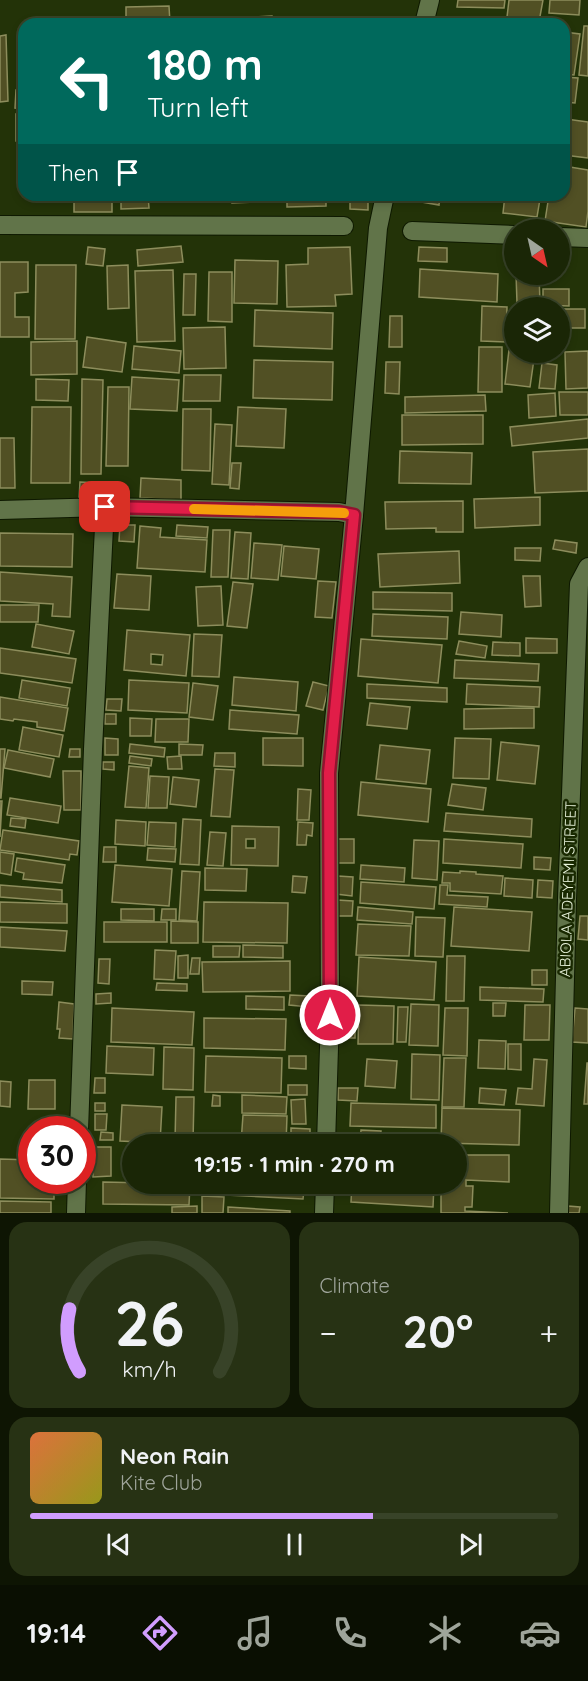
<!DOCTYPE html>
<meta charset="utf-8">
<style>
:root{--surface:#1a2606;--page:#273214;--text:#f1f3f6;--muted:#9fa59b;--line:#384328;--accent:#d19dfe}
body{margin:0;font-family:Quicksand,sans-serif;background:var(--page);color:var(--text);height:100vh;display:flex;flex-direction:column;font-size:22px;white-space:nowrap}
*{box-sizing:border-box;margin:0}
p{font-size:20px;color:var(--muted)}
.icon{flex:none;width:33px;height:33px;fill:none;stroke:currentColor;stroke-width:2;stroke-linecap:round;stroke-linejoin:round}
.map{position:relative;height:1213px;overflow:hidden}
.side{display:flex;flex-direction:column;gap:9px;padding:9px;background:#0e1503;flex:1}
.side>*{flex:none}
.guide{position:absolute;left:18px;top:18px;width:552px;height:183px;border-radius:18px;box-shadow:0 3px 9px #0003,0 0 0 2px var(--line);background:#00695c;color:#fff;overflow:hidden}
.needle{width:39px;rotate:146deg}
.controls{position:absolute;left:504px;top:219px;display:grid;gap:12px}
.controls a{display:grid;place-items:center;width:66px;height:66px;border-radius:50%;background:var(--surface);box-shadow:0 3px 9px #0003,0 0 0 2px var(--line);font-size:30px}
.speed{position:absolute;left:18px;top:1116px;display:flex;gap:12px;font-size:30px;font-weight:700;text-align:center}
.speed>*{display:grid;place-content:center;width:78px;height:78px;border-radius:50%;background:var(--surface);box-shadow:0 3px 9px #0003,0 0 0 2px var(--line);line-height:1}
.speed .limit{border:9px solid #d22;background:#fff;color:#111}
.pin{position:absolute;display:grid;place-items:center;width:51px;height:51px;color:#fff;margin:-26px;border-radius:12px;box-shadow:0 3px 9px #0006}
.me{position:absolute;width:66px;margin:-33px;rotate:0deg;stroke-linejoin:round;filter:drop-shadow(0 0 4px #0008)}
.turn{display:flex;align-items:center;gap:21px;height:126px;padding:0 30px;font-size:27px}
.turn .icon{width:78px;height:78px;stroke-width:2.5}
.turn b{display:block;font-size:42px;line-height:51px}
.then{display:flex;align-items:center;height:57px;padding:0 30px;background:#0003;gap:12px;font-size:22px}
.big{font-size:45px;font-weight:700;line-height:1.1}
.side .card{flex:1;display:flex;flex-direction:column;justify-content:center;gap:9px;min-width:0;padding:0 21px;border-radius:18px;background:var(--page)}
.side .dial{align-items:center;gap:0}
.dial svg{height:156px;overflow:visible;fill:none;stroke:var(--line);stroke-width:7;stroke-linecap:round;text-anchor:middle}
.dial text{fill:var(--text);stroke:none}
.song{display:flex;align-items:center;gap:18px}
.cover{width:72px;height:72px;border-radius:9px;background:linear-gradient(135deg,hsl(20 70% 55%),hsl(60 70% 35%))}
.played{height:6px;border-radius:3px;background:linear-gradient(90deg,var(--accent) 65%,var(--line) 65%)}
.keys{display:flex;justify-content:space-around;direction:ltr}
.heat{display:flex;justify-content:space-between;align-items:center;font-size:33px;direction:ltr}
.side .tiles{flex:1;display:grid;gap:9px;grid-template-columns:1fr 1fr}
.card:last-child{grid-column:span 2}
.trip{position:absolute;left:122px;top:1134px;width:345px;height:60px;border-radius:30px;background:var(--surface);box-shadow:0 3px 9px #0003,0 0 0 2px var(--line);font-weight:700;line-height:60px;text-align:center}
.dock{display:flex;height:96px;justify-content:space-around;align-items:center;background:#0a0f02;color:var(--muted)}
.dock .icon{width:42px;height:42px}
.dock .selected{color:var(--accent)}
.dock b{font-size:27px;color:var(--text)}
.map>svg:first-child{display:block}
.building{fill:#515024;stroke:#8d8d5c;stroke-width:1.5;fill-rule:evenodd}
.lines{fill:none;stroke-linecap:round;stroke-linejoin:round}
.minor-casing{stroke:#0e1900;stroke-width:20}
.minor{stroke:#617449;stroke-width:18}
.route-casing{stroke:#92132f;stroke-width:15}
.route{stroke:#e11d48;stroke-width:10}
.slow{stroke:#f59e0b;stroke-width:10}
.labels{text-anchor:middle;stroke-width:5;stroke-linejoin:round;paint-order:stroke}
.street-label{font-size:15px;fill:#e8f3db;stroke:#192900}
</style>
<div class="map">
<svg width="588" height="1213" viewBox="0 0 588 1213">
<rect width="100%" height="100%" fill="#233308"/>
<g class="building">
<path d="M458,0H505L504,8L457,7Z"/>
<path d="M509,0H543L539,22L507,17Z"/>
<path d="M550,0H580L579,15L549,13Z"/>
<path d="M169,6L170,23L126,24V7Z"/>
<path d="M272,16L273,24H233V18Z"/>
<path d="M321,17V24H282V19Z"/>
<path d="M584,26H588V76L579,75Z"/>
<path d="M564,32L580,34L574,75L564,74Z"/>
<path d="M6,35L8,101L0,102V36Z"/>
<path d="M564,77L578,78L575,103L564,102Z"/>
<path d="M16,90H24V109L15,108Z"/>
<path d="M24,113V141H16V114Z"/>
<path d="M566,119L588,122V158L564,155Z"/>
<path d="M564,166L588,170V211L586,227L545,221L549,195H564Z"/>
<rect x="74" y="195" width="38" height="17"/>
<path d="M121,195H148L149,208L121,209Z"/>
<path d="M232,195H275V201L232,203Z"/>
<path d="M287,195H326V206L287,207Z"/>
<path d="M350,195H368V210L350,209Z"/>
<path d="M405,195H440L439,205L405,199Z"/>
<path d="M505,195H545L544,200L540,199L537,217L503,213Z"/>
<path d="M181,246L183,262L138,266L137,250Z"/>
<path d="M88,247L105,249L103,266L86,264Z"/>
<path d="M350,247L352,294L335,295L336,306L287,307L286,265L308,264V248Z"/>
<path d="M419,247L447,248V262L418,261Z"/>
<path d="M235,260L278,261L277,304L234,303Z"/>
<path d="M0,262H28V292L15,293V317H29V337H0Z"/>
<path d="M36,265H76L75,339H35Z"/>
<path d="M128,265L129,308L108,309L107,266Z"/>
<path d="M420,269L498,274L497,302L419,297Z"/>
<path d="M173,270L175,341L137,342L135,271Z"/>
<path d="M209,272H232V322L208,321Z"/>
<path d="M184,274H196L195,315H183Z"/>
<path d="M516,274H539L540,303H517Z"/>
<path d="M543,289H569V306L543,305Z"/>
<path d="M482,306L507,307L506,342L481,341Z"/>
<rect x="560" y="309" width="25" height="19"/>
<path d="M255,310L333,313L332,349L254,346Z"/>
<path d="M390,316H402V347H389Z"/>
<path d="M225,327L226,368L184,369L183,328Z"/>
<path d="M87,337L126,343L122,372L83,367Z"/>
<path d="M77,341V374L31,375V342Z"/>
<path d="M134,346L181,351L179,373L132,369Z"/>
<path d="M479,347H502V392H478Z"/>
<path d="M509,350L514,351V352H535L530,387L505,384Z"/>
<path d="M588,351V388L566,389L565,352Z"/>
<path d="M254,360L333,362L332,400L253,398Z"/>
<path d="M386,362H400L399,394L385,393Z"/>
<path d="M542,363L557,365L555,389L539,388Z"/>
<path d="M184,375H221L220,401H183Z"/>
<path d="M132,377L179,380L177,411L130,409Z"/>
<path d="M36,379L69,380L68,401L36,400Z"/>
<path d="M82,379L103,380L101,474H81Z"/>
<path d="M108,387H129L128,466H106Z"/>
<path d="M559,392H588V415H560Z"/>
<path d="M555,393L556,416L529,418L528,395Z"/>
<path d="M485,395L486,411L405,413V397Z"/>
<path d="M32,407H71L70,483H31Z"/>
<path d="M238,407L286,409L284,448L236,446Z"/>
<path d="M183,409H211L210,471L182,470Z"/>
<path d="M402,415H483V444L402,445Z"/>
<path d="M588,419V438L512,446L510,427Z"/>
<path d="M215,424L232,425L229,485L212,484Z"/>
<path d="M0,438H14L15,488H0Z"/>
<path d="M588,449V491L535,493L533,452Z"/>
<path d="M400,451L472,453L471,484L399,483Z"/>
<path d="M232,463H241L239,489L230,488Z"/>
<path d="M141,478L181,480V500L140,498Z"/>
<path d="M80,482L99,483L98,500L79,499Z"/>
<path d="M103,486L115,487L114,499H102Z"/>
<path d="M540,497V525L475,528L474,499Z"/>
<path d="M463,501V532H436V528L386,529L385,502Z"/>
<path d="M120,525H135L134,542L119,541Z"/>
<path d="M177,525L208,527L207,538L176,536Z"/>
<path d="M140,526L161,528L160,537L207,540L205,572L137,568Z"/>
<path d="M213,530H230L228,577H211Z"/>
<path d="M235,532L251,533L248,579L231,578Z"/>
<path d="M0,533L73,534L72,567L0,566Z"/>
<path d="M555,540L577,543L576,553L553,549Z"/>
<path d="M254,543L282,545L278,580L251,578Z"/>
<path d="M284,546L319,549L316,579L281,576Z"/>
<path d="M515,548H541L540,561L515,560Z"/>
<path d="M459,551L460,583L380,587L378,554Z"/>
<path d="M0,572L72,577L70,617L52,616L53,604L0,601Z"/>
<path d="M117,574L151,576L149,610L114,608Z"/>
<path d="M523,576H540L541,606L525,607Z"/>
<path d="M318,581L336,582L332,618L315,617Z"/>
<path d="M233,582L253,584L247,628L227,626Z"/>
<path d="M221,586L223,625L198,626L196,587Z"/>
<path d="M373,592L452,593V611L373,609Z"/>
<path d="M0,605H39L38,622H0Z"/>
<path d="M461,612L502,615L501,637L459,634Z"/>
<path d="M373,614L448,617L447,639L372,636Z"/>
<path d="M36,624L74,631L69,654L32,647Z"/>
<path d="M127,630L190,635L186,676L124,670ZM151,654L163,655L162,665L151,664Z"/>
<path d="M194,634L222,635L219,677L192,676Z"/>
<path d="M526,638L557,639V653H526Z"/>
<path d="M361,639L442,645L438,683L358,676Z"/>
<path d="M459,641L487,646L485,658L456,654Z"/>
<path d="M493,642L520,643V656L492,655Z"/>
<path d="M0,648L76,659L72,683L0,673Z"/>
<path d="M455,660L539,664L538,681L454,678Z"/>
<path d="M234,677L298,682L296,711L232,705Z"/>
<path d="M22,680L70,688L67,706L19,698Z"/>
<path d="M129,680L189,683L187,713L128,710Z"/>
<path d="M313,682L329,686L323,710L306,706Z"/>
<path d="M193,683L218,686L213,720L189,717Z"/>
<path d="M367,684L447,688V702L367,698Z"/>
<path d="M467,684L540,687L539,707L466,704Z"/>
<path d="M0,697L68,708L64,731L37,727V722L14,719L13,721L0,719Z"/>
<path d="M107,699H122L121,711L106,710Z"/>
<path d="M370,703L410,707L407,729L367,725Z"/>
<path d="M534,708V728L464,729V709Z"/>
<path d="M230,710L299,715L297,734L229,729Z"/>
<rect x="105" y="714" width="11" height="10"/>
<path d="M130,718L152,719L151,736H130Z"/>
<path d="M156,719H189L188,742H155Z"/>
<path d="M23,727L63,735L59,757L19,750Z"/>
<path d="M105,738L118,739V755H105Z"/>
<path d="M263,738H303V766L263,765Z"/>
<path d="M455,738L491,739L489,779L453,778Z"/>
<path d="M501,742L539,746L535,784L497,780Z"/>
<path d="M130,744L165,748L164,757L129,753Z"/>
<path d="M179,744L203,745L202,755H179Z"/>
<path d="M380,745L430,750L426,784L376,779Z"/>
<path d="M0,749H5L1,798H0Z"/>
<path d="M70,749H80V757H69Z"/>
<path d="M8,750L54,759L50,777L4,768Z"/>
<path d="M215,753H235V767L214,766Z"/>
<path d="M130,756L152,759L151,766L129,763Z"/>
<path d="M181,756L182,769H168L167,757Z"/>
<path d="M103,762H114V770L103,769Z"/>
<path d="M129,766L149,768L146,808L125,807Z"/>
<path d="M215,769L234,770L230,817L211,816Z"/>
<path d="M63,771H81V810H64Z"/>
<path d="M150,776L169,777L167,808H148Z"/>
<path d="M173,777L199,780L196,807L170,804Z"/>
<path d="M361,782L431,789L428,822L358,815Z"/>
<path d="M452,784L486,788L483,810L448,805Z"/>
<path d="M298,789L311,790L309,820H297Z"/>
<path d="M10,798L61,806L58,823L7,815Z"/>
<path d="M0,801H2L0,837Z"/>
<path d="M446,813L532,819L531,837L444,831Z"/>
<path d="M11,818L26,819L25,828L10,826Z"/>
<path d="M183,819L201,820L199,865L180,864Z"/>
<path d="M116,820L146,822L145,846L115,844Z"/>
<path d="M149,822L176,823L175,847L147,845Z"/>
<path d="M298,822L313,823L312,836L307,835L306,845H297Z"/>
<path d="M232,826L279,827L278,866L231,865ZM246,839H255V848H246Z"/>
<path d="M3,830L79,841L77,855L70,854L69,860L0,850Z"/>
<path d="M210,832L226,833L223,866L207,865Z"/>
<rect x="337" y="839" width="17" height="24"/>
<path d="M444,839L523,844L521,868L443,863Z"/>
<path d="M414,840L439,841L437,880L412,878Z"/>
<path d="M104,847H116V862H103Z"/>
<path d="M148,848L176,849L175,862L147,860Z"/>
<path d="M0,852L14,854L11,875L0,873Z"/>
<path d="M534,857L551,858L550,870L534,869Z"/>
<path d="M17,858L65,865L62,883L23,879L24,873L15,871Z"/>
<path d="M115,865L172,869L169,906L112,902Z"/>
<path d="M361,865L405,868L404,882L360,879Z"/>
<path d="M205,868L247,869L246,891L205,890Z"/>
<path d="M182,871L200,872L197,921L179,920Z"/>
<path d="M460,871L476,872V874L503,876L501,894L450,891V883H442L443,872L460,873Z"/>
<path d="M293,876L307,877L305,893L292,892Z"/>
<path d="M338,876L353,877L352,896L336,894Z"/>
<path d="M505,878L533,880L532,898L504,896Z"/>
<path d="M538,880L553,881L552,898L537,897Z"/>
<path d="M361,882L436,887L434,909L360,903Z"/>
<path d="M0,885L62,890V902L0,897Z"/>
<path d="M440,885H448L447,895L488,897L487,907L439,904Z"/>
<path d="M337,900L353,901L352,916H335Z"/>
<path d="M0,902L67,904V923L0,922Z"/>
<path d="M204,902L288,903L287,943L203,942Z"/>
<path d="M358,907L413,912L412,924L357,920Z"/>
<path d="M454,907L532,912L529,951L451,946Z"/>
<path d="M121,909H154V921L121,920Z"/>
<path d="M162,909H176V920H161Z"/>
<path d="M580,916H588V940L578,939Z"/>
<path d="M416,917L445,918L443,957L415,956Z"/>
<path d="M171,921L198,922V943H171Z"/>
<rect x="104" y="922" width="63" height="20"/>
<path d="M358,924L411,926L409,956L356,955Z"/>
<path d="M0,927L67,931L65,951L0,947Z"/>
<path d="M243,945L283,946V958L243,957Z"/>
<path d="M213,946H240L239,957H213Z"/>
<path d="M155,950L176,951L174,980L154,979Z"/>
<path d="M188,955V978H178V956Z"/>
<path d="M447,956H465L464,1001H446Z"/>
<path d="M359,957L436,962L434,1000L357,996Z"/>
<path d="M192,958H200L199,974H190Z"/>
<path d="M99,959H110L109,984L98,983Z"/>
<path d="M290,961V991L203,992L202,962Z"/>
<rect x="532" y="970" width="15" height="15"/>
<path d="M22,981L53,982L52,995L22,994Z"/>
<path d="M157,983L187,984V991L156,990Z"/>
<path d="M480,987L544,989L543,1002L480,1000Z"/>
<path d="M111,993V1003L96,1004V994Z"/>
<path d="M290,995L310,996L309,1007L289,1005Z"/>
<path d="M246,996L284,997V1010L246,1009Z"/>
<path d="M59,1002L74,1004L73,1039L59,1038L60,1029H57Z"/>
<path d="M493,1003H506L505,1016H493Z"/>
<path d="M411,1004L439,1005L438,1046L409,1045Z"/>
<path d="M359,1005L394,1006L393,1044H358Z"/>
<path d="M525,1005H550L549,1040H524Z"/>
<path d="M398,1007H408L406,1042H397Z"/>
<path d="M112,1008L194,1012L192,1045L111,1042Z"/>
<rect x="339" y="1008" width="16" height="30"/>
<path d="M445,1008H468L467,1056L443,1055Z"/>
<path d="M575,1008L588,1009V1043L572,1042Z"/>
<path d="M204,1018L286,1019L285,1050L204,1048Z"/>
<path d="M479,1040L506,1041L505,1069L478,1068Z"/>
<path d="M508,1044H521V1070L508,1069Z"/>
<path d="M107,1046L154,1048L153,1075L106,1073Z"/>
<path d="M164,1047L194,1048L193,1090L163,1089Z"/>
<path d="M412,1054L440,1055L439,1100L411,1099Z"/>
<path d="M206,1056L282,1058L281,1093L205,1092Z"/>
<path d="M289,1056H306V1069L289,1068Z"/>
<path d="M444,1058H466L464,1107H442Z"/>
<path d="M367,1059L397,1061L395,1088L365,1086Z"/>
<path d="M534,1059L547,1060L544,1106L516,1104L518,1088L532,1089Z"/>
<path d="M587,1063H588V1104H584Z"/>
<path d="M95,1078H105V1093H94Z"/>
<path d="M29,1080H55V1109H28Z"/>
<path d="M0,1081L11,1082L10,1107L0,1106Z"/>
<rect x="288" y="1085" width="19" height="10"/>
<path d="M338,1088H358L357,1101L338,1100Z"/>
<path d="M480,1088L506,1090L504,1105L479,1103Z"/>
<path d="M213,1095L220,1096V1106H212Z"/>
<path d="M242,1095L287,1097L286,1114L242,1113Z"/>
<path d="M176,1097H194L193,1142L175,1141Z"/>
<path d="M305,1099L306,1124H292L291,1100Z"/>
<rect x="95" y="1103" width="10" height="8"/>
<path d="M351,1103L436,1105V1128L350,1126Z"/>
<path d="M122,1105L162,1107L160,1143L120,1141Z"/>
<path d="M442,1108L520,1110L519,1145L441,1143Z"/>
<path d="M95,1114H107L106,1130H95Z"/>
<path d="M243,1115L287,1116L286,1144L241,1143Z"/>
<path d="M291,1128L310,1129V1141L291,1140Z"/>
<path d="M361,1130L381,1131L380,1144H360Z"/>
<path d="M101,1132L113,1133V1140H100Z"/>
<path d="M92,1147H111V1176L93,1177Z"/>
<path d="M456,1155H509V1182L466,1180V1186H473L472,1207H465V1211L508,1213H441V1184H456Z"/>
<path d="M0,1159L32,1160V1180H54V1199L0,1198Z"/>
<path d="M103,1182L190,1184L189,1205L103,1204Z"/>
<path d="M352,1184H434L433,1207L351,1202Z"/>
<path d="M226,1185L304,1190L303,1199L226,1195Z"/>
<path d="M202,1196L224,1197L223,1213H202Z"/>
<path d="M0,1201L51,1202V1213H0Z"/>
<path d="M197,1206V1213H172V1207Z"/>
<path d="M568,1206L580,1207L579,1213H567Z"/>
<path d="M228,1207L290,1211V1213H228Z"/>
</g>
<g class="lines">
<defs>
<g id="minor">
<path d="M424,24L430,0"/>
<path d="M0,225L344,226"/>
<path d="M412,231L514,235"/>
<path d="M560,237L588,238"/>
<path d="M0,510L105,507L339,512L354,515"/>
<path d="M79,1130L93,749L105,507"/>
<path d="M326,1144L330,1015L329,773L354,515L378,228L385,195"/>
<path d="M76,1213L77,1180"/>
<path d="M324,1213L325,1184"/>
<path d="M559,1213L567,899L579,584L588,567"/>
</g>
</defs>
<use href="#minor" class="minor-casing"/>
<use href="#minor" class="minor"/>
</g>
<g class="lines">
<defs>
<path id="route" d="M105,507L339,512L354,515L329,773L330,1015"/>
</defs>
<use href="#route" class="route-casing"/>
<use href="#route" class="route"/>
<path class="slow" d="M194,509L344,513"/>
</g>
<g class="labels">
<g class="street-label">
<text transform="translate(568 889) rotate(-88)" y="5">ABIOLA ADEYEMI STREET</text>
</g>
</g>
</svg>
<div class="controls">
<a><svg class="needle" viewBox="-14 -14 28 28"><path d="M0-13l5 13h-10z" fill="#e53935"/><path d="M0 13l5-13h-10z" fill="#9fa59b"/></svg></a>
<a><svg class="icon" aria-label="layers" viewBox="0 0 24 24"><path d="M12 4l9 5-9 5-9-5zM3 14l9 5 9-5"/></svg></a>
</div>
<div class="speed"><div class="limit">30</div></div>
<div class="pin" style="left:105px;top:507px;background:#d93025"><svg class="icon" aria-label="arrive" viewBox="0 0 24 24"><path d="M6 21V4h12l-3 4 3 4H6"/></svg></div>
<svg class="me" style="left:330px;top:1015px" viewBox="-20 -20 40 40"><circle r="17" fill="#e11d48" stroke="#fff" stroke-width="3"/><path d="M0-11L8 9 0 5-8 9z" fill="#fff"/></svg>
<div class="trip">19:15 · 1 min · 270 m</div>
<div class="guide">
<div class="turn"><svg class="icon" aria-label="left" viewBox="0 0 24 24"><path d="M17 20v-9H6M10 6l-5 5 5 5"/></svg><div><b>180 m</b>Turn left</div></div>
<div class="then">Then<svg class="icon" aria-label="arrive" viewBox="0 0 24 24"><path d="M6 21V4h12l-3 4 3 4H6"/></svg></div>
</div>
</div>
<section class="side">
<div class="tiles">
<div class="card dial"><svg viewBox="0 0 100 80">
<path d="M14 69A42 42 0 1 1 86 69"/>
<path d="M14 69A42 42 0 0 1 9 37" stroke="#d19dfe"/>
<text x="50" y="56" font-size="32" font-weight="700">26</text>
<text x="50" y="72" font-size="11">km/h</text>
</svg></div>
<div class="card"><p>Climate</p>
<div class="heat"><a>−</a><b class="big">20°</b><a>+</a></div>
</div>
<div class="card">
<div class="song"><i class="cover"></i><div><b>Neon Rain</b><p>Kite Club</p></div></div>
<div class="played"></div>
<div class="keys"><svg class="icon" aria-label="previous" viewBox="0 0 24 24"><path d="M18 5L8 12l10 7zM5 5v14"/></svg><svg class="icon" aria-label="pause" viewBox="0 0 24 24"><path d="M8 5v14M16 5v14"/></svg><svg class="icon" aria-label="next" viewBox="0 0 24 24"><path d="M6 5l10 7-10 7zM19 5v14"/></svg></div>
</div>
</div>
</section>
<nav class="dock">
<b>19:14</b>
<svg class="icon selected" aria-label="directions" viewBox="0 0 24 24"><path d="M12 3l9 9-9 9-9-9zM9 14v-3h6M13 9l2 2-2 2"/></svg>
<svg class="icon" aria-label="music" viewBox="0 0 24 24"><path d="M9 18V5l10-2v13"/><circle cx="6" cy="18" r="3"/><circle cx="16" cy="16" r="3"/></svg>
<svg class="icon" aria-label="phone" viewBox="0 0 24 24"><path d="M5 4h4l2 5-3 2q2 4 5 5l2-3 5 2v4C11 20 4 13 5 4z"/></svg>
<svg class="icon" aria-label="climate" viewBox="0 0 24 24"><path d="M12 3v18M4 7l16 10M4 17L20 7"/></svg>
<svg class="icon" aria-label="car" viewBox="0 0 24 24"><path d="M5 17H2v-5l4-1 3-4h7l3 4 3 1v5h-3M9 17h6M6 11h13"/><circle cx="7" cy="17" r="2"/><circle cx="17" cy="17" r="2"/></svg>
</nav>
